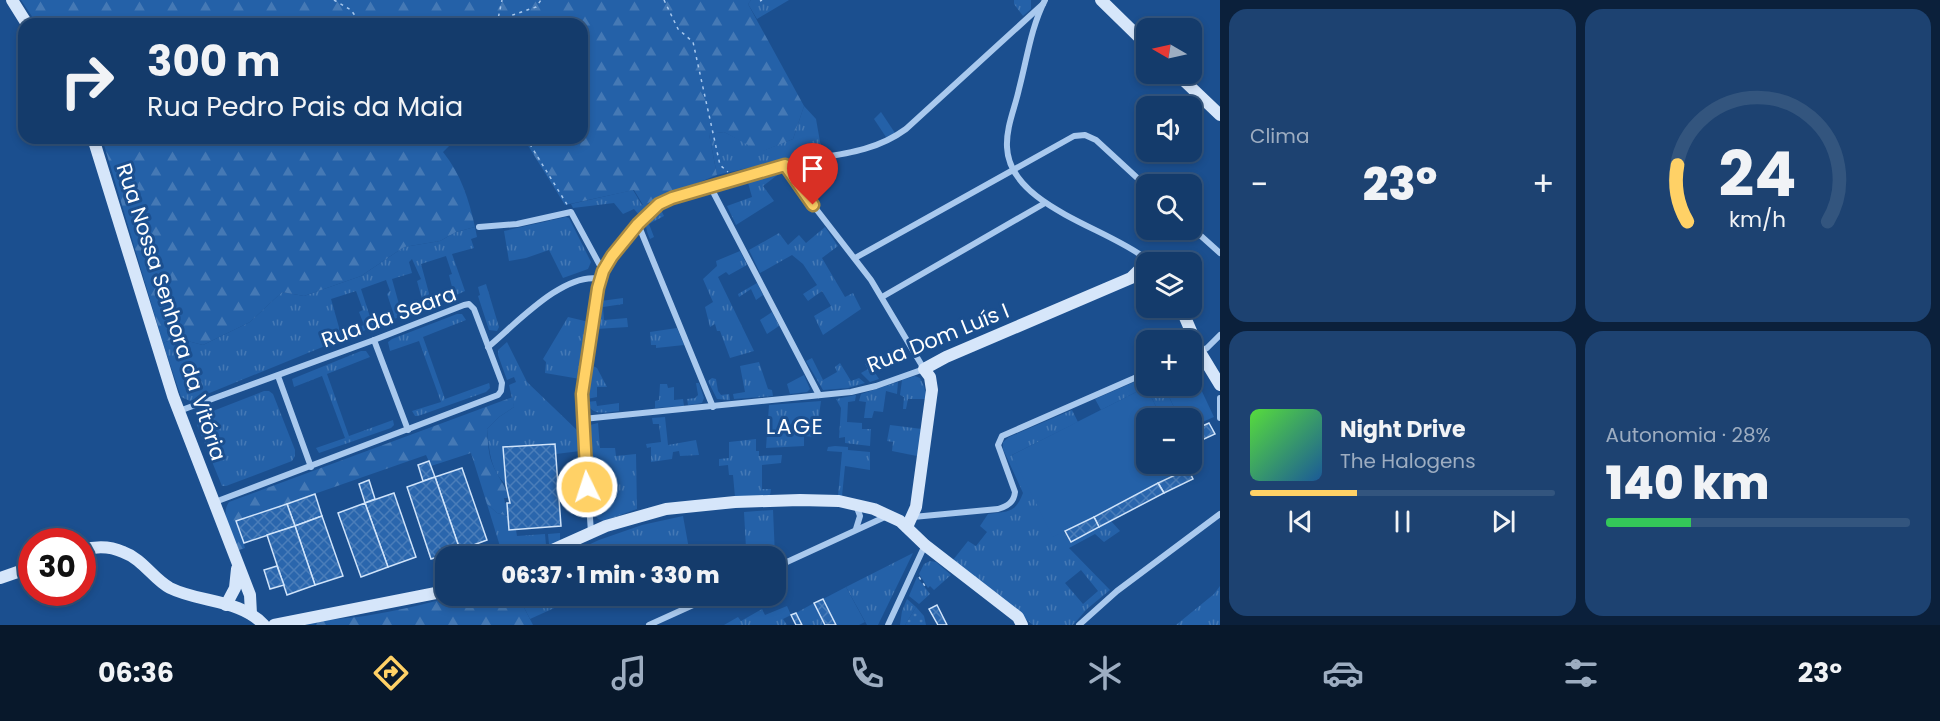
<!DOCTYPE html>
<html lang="pt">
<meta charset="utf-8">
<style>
:root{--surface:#143b6b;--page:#1d4271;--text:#f1f3f6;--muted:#9dadc1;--line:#33557e;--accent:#ffd166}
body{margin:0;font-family:Poppins,sans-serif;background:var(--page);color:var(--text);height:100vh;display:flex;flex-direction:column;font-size:22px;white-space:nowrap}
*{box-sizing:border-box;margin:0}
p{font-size:20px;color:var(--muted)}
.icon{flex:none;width:33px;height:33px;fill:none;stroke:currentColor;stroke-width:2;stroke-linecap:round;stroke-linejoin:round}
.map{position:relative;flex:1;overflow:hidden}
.panel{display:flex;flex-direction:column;gap:9px;padding:9px;background:#0b203b;width:720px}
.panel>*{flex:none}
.guide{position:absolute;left:18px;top:18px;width:570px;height:126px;border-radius:18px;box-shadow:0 3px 9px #0003,0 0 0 2px var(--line);background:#143b6b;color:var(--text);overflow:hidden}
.needle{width:39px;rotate:279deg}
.buttons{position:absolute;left:1136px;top:18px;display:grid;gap:12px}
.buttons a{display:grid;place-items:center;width:66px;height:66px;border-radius:12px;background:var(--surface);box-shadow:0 3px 9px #0003,0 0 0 2px var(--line);font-size:30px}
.speed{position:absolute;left:18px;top:528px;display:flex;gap:12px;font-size:30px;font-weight:700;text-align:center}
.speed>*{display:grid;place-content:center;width:78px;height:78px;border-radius:50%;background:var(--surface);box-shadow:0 3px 9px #0003,0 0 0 2px var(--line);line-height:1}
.speed .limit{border:9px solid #d22;background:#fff;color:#111}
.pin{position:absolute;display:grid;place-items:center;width:51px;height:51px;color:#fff;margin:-62px -26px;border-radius:50% 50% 50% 0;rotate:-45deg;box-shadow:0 0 6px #0007}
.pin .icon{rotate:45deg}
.me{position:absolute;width:66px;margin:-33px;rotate:356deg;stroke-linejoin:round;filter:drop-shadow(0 0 4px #0008)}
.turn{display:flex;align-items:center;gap:21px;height:126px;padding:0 30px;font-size:27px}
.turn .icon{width:78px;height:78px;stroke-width:2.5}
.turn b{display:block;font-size:42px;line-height:51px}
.big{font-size:45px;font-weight:800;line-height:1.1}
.panel .card{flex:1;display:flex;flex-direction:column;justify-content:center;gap:9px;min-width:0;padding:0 21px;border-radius:18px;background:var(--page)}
.panel .dial{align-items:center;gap:0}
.dial svg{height:156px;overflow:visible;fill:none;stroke:var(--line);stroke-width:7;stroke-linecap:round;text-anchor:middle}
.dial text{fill:var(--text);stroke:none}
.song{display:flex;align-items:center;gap:18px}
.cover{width:72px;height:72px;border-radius:9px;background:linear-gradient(135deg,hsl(110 70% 55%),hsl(210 70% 35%))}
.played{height:6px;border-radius:3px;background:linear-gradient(90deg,var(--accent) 35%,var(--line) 35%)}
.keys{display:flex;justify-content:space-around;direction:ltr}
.heat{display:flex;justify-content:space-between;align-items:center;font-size:33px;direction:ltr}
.charge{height:9px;border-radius:4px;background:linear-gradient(90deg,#34c759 28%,var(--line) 0)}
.panel .tiles{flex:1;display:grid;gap:9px;grid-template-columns:repeat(2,1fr)}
.trip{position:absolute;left:435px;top:546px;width:351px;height:60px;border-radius:18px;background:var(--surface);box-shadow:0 3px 9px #0003,0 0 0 2px var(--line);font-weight:800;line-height:60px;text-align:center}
.tab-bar{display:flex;height:96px;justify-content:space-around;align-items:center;background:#08182b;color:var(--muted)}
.tab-bar .icon{width:42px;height:42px}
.tab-bar .current{color:var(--accent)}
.tab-bar b{font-size:27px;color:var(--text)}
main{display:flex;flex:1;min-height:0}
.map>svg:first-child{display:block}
.grass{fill:url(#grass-tufts);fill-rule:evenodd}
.forest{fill:url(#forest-firs)}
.garden{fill:url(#garden-dots)}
.pitch{fill:#2461a8}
.building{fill:url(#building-cross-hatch);stroke:#cfe3fa;stroke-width:1.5}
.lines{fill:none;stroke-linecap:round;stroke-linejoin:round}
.path{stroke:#a9c9ee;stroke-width:1.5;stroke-dasharray:3 4.5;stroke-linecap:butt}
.street{stroke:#a9c9ee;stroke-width:6}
.secondary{stroke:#d6e6fa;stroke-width:12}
.route-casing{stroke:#a68842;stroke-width:15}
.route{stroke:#ffd166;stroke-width:10}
.labels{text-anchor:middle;stroke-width:6;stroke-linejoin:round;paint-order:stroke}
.street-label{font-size:21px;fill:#fff;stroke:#1b4f8f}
.neighbourhood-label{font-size:22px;letter-spacing:1.5px;fill:#fff;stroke:#1b4f8f}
</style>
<main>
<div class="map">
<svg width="1220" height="625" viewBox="0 0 1220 625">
<defs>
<pattern id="grass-tufts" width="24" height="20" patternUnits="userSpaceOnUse" patternTransform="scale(1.5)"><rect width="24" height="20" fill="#2461a8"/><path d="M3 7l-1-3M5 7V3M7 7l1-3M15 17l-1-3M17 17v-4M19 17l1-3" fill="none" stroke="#4579b5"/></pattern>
<pattern id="forest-firs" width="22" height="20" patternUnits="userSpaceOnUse" patternTransform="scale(1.5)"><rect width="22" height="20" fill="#2461a8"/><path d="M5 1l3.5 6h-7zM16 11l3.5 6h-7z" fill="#4579b5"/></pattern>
<pattern id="garden-dots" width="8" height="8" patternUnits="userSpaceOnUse" patternTransform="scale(1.5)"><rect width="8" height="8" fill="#2461a8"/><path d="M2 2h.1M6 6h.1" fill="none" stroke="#4579b5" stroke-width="1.8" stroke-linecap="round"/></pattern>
<pattern id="building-cross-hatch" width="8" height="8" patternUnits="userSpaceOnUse" patternTransform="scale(1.5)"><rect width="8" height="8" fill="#2a66ad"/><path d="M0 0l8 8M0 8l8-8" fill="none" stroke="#4a7db9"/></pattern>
</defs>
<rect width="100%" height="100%" fill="#1b4f8f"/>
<g class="grass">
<path d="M751,0H789L757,19L748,4Z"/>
<path d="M1014,0H1031V9L1023,16L1014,4Z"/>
<path d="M804,106L816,119L822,153L778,161L717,175L709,134L724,132L762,151L793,139Z"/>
<path d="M881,112L895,133L886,137L874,119Z"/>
<path d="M781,170H784L763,186L774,201L736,225L727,206L752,197L747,179Z"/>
<path d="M633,190L642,205L649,202L639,215L634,209L623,214L614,203L573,208L571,204Z"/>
<path d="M660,208L664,216L649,224L654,237L650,239C643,222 645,218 660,208Z"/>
<path d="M566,217L569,218L591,262L588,269L563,278L549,250L526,258L509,261L504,231Z"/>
<path d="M475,227L477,237L471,239L474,248L452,254L465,291L448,299L446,294L453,291L449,275L452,274L446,256L421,264L430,297L434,296L437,303L418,310L416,305L423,303L417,281L421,279L412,259L409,262L412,273L392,279L400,308L405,307L408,314L388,321L387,317L394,315L387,294L390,291L386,280L361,289L371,320L376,319L378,325L358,333L356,328L364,325L359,312L363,310L356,291L331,299L340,331L344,330L347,337L190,401L181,397L163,343L176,338L203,345L250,322L282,292L304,296L361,276L404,247L440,241L456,232Z"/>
<path d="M825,227L838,246L822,258L845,297L853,293L861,309L823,335L814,316L831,306L822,291L808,301L803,294L817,285L803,264L792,255L760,273L749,250L779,233L788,245L799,235L806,243Z"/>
<path d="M740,251L747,265L729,275L726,272L718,277L754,351L730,358L720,331H717L715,324L710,327L705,307L713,302L703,279L717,266L716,261Z"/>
<path d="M757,283L763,295L756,300L751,289L739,297L738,294Z"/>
<path d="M486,284L499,327L497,331L489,330L478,296L480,295L478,287Z"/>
<path d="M623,298V304L603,307L604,320L627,318L628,327L596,329L601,301Z"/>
<path d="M772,312L779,326L767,334L760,320Z"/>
<path d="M457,314H462L466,320L423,337L445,399L489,383L490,388L486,392L418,416H415L412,411L441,402L419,341L390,351L388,342L392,339Z"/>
<path d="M568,317L589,322L580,379L545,373L546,362L543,359Z"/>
<path d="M677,328L684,345L656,348V345H651L650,332Z"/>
<path d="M507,342L527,382L579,432L580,451L556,454L555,444L503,447L506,485C490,470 489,449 487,429L499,417L514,407L509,385L516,382L514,377L507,380L498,355V350Z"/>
<path d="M361,351H366L370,357L327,374L349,436L393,420L394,425L391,428L319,453L316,448L345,438L322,376L294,387L292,379Z"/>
<path d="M812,358L823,380L837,372L835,367L840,363L851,381L859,378L865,383L848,388L823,390L806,361Z"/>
<path d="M759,362L768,389L772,390L773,396L734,399L733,394L745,392L740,366Z"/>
<path d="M868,362L879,379L870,382L861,373L868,369L865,364Z"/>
<path d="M591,365L597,368L607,387H597V397L587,399Z"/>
<path d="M804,375L810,389L807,392L790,394L787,384Z"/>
<path d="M915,376L920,378L924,386L927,399H908L906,409H903L904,397L900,395L902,380Z"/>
<path d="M1146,377V386H1164L1179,418H1162L1146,387L1101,410L1095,399Z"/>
<path d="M712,378L716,379L718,391L721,395L729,394L730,400L717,399L708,381Z"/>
<path d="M898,382L897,394L886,391L883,412L874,411L872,418H864L866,402L859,401L861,394Z"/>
<path d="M696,383H699L704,398L702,403L688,405L687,399L695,398L698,395Z"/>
<path d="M660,384H667L668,388L674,387V400L683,399L684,406L655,408V401L659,400Z"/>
<path d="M264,391H269L273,394L295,450V456L292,461L226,486H222L197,425L200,416Z"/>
<path d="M856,395L855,401L848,402L847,422L862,423V429H871L870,446L845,443V437L839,438L841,408L836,399Z"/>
<path d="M596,401L597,406L619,403V411C607,412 591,417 587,402Z"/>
<path d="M821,401L816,437L804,436V446L766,448L769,405Z"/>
<path d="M1072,410L1078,422L1012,455L1070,541L1111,521L1120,531L1104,542L1095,534L1069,548L1110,590L1087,609L1073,625H1033L953,560L968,541L976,546L987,532L980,526L988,514C1008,511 1015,514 1023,493L1003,449V442L1009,437ZM1081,570L1098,591L1083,604L1065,583Z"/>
<path d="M665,417L668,445L696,440L699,455L680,456L679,451L673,452L672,459L651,462V447L647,448L646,444L661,442L659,424H653L652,418Z"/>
<path d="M598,423L600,448H615L616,456L636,454L637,509L604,521L598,519L593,511L588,430L590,425Z"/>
<path d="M890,425L922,429L917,456L892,451L893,442L887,441Z"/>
<path d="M756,439V451H759V456L782,455L781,463L762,465V489H771L770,496L735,497L733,475H729L728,465L719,466V459L729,458V442Z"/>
<path d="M835,446L848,447V450L870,452V470L845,466L842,496H838L842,452L827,451L828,447Z"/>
<path d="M487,504L497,513L508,516L509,530H516L517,536L545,534L546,545L549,544L548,534L560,533V542L524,556H503Z"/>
<path d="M773,510L775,556H715L714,549L746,548L744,512Z"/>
<path d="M683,516L689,549L704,550L706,556H564L599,540L642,525Z"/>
<path d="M913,553L878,625H867L846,587Z"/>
<path d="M930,561L936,562L951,575L934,590L930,586L928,588L919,574L924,564Z"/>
<path d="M917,577L930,594L919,604L909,596Z"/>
<path d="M1220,586V625H1176L1214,594Z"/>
<path d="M518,596H581L530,619Z"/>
<path d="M907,599L916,607L905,625H900L902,611Z"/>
<path d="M814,603L825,625H803L796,613Z"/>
<path d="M787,606L791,615L783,619L787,625H724L738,617L741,621L762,609L765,615Z"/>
</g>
<g class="forest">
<path d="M21,0H751L748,4L804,106L793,139L761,152L724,132L709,134L717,175L643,205L634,190L565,205L527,144L521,138H582V24H37Z"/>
<path d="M102,138H457L443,152C461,174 469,200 475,227L456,232L440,241L404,247L361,276L304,296L282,292L250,322L203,345L176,338L163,343Z"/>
<path d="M513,397L514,407L499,417L487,429C488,440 488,453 492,463C497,476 505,484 509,498H504L505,503H507L508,516L497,513L487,504L471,453L431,466L426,455L237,521L245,548L239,550C233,536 219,516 229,502Z"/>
<path d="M452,596H518L533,625H304C324,619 345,619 365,616C395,611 424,605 452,596Z"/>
</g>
<path class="garden" d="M916,607L924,616L926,625H905Z"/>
<g class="pitch">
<path d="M1191,368L1214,417L1191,427V418H1179L1164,386H1191Z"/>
<path d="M1146,387L1162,418H1146V464H1185L1188,469L1053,537L1012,455Z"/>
<path d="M846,587L865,622L859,625H836L823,599Z"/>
</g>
<g class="building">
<path d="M1209,423L1215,434L1191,445V431Z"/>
<path d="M555,444L561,526L509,530L507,503H510L506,485L503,447Z"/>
<path d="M429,461L435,477L423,481L418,465Z"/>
<path d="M462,468L487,540L460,550L435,477Z"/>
<path d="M1188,469L1193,479L1164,493L1158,483Z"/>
<path d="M435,477L460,550L431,559L407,487Z"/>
<path d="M369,480L375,499L365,503L359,484Z"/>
<path d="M1158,483L1164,493L1099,527L1094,517Z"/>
<path d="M394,493L416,557L388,567L365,503Z"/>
<path d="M315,494L322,516L295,526L287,504Z"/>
<path d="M365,503L388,567L361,577L338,513Z"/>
<path d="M287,504L295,526L244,543L236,521Z"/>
<path d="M322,516L343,576L315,585L295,526Z"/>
<path d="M1094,517L1099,527L1071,542L1065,531Z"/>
<path d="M295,526L315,585L287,595L267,535Z"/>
<path d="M277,566L284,585L270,589L264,570Z"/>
<path d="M823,599L836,625H825L814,603Z"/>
<path d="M937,605L947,625H938L929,609Z"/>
<path d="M796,613L802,625H796L791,615Z"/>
</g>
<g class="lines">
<g class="path">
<path d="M334,0L351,10L361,24"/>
<path d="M664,0L678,29L693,42L720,165L728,172"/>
<path d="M760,1L762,0"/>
<path d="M498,20L536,7L541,0"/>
<path d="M497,24L502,0"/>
<path d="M526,138L568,206"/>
<path d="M919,577L927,589"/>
</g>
<g class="street">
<path d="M1045,0C1031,27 1027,59 1019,89C1015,108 1006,127 1007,147C1009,205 1105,227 1145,258"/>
<path d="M710,186L819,395"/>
<path d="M638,224L713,407"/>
<path d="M479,227L517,224L571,212L603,271"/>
<path d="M1191,227L1220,253"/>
<path d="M855,258L1074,136L1085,135L1096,140L1146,186"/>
<path d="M882,297L1045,203"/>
<path d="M374,340L408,430"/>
<path d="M488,347C515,325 564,271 600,279"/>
<path d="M1191,356L1207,348L1220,335"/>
<path d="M278,376L311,467"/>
<path d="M1220,398V418"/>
<path d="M179,411L374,340L464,305L469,304L474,309L502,383L501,391L498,395L215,502"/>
<path d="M583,419L851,392L876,386L924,369L871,280L813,205L785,165"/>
<path d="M856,505L860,516L856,529"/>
<path d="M913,517L998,509C1008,506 1014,502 1015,492L998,445L1002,436L1146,373"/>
<path d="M591,532L583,419L582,394L600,279C608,255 638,218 659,205C672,197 687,193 702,189C736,178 771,167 807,160C843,154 876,151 906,129L1043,4"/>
<path d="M776,567L887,516"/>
<path d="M649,625L713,596"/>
<path d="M888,625L925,545"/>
<path d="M1079,625L1117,591L1220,514"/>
</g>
<g class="secondary">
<path d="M12,0L27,24"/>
<path d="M1101,0L1146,44"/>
<path d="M1177,74L1220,115"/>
<path d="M93,138L173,396L250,595L251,614"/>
<path d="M1181,308L1200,352L1220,385"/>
<path d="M907,527L916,507L932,390L930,377L924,369L946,357L1131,278L1142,267L1145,258L1150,262"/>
<path d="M82,550C96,546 110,546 123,552C143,559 153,579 170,588C200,603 240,599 264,625"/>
<path d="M539,556L606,526L666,509L735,502L800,500L839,501L874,509L900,521L925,545L1018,617L1022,625"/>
<path d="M0,578L32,567"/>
<path d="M226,605L235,588L237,569"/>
<path d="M274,625L446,591"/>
</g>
</g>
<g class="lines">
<defs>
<path id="route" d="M587,487L582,394L598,288L603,271L612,256L638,224L659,204L672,198L785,165L813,205"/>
</defs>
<use href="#route" class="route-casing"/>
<use href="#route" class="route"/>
</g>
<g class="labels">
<g class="street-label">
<text transform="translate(171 312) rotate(72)" y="7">Rua Nossa Senhora da Vitória</text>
<text transform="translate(389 317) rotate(-20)" y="7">Rua da Seara</text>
<text transform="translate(938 338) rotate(-22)" y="7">Rua Dom Luís I</text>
</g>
<g class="neighbourhood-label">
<text x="795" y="434">LAGE</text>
</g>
</g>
</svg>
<div class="buttons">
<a><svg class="needle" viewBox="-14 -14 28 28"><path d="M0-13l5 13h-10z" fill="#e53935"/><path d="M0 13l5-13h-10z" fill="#9dadc1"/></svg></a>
<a><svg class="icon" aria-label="sound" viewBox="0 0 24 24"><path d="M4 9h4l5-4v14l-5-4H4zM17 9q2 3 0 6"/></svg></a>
<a><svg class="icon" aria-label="search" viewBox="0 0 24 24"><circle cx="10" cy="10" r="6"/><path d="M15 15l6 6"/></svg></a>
<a><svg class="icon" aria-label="layers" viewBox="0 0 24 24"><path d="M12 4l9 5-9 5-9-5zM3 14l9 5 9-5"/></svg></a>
<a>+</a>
<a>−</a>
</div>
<div class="speed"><div class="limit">30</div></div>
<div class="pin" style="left:813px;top:205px;background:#d93025"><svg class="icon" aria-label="arrive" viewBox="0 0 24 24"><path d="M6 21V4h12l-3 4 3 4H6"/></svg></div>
<svg class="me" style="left:587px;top:487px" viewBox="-20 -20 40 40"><circle r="17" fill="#ffd166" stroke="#fff" stroke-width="3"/><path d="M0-11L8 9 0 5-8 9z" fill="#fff"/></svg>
<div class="trip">06:37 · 1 min · 330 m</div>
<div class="guide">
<div class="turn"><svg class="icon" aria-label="right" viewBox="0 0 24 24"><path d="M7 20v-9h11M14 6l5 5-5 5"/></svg><div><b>300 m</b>Rua Pedro Pais da Maia</div></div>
</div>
</div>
<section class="panel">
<div class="tiles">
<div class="card"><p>Clima</p>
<div class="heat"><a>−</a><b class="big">23°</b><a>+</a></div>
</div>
<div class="card dial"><svg viewBox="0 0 100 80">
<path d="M14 69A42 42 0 1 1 86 69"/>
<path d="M14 69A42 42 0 0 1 9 40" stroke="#ffd166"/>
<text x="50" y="56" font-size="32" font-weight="700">24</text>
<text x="50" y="72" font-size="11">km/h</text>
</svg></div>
<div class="card">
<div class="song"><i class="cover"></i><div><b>Night Drive</b><p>The Halogens</p></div></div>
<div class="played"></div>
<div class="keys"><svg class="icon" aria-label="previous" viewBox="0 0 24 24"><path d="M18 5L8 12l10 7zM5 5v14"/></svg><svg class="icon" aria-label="pause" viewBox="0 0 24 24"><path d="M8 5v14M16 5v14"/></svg><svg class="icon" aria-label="next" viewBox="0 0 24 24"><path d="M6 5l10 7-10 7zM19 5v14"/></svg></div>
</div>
<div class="card"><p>Autonomia · 28%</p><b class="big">140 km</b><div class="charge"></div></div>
</div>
</section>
</main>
<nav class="tab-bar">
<b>06:36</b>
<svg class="icon current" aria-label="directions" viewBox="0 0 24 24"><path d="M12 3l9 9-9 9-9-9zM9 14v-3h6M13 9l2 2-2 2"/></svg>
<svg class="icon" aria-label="music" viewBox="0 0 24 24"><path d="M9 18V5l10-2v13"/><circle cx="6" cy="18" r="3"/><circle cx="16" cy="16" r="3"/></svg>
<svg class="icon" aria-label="phone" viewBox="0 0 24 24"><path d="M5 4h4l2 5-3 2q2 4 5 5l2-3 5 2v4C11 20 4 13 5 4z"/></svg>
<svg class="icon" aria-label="climate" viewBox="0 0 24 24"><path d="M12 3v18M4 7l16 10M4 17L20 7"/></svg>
<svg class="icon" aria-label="car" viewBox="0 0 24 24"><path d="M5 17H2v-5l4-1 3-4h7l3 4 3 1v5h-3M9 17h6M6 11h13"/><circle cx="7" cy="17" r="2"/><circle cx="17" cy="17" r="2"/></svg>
<svg class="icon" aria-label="filters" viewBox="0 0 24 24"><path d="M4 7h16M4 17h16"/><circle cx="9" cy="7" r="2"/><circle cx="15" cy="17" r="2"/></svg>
<b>23°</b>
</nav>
